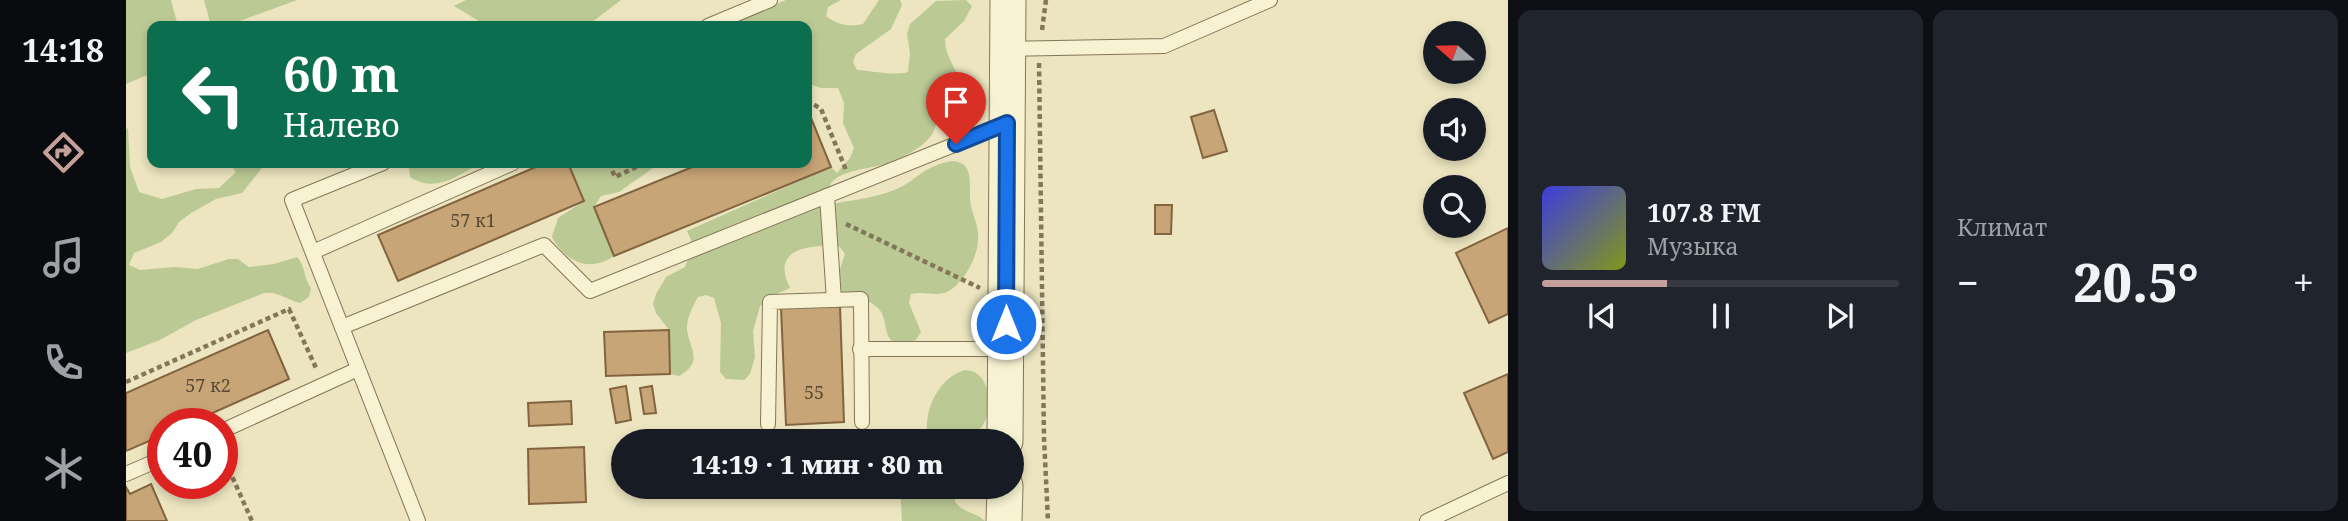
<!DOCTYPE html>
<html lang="ru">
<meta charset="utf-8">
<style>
:root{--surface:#171b24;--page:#20242c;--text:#f1f3f6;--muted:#9ea1a6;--line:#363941;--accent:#c5a09b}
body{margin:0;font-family:"Noto Serif",serif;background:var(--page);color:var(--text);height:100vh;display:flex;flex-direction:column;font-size:26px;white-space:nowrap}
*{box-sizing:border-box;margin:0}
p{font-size:23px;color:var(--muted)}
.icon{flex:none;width:38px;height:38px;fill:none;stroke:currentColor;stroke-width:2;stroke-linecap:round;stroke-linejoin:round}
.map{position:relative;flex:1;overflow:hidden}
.details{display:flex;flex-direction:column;gap:10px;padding:10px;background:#0d0f14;width:840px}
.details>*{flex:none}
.banner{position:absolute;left:21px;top:21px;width:665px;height:147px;border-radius:14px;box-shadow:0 4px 10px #0003;background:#0b6e4f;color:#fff;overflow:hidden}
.needle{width:46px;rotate:290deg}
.buttons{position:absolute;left:1297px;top:21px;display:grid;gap:14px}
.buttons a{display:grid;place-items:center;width:63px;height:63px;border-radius:50%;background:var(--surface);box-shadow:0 4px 10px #0003;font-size:35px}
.speed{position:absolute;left:21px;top:408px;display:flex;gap:14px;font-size:35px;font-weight:700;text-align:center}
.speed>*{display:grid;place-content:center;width:91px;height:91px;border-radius:50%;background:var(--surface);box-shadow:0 4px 10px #0003;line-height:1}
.speed .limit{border:10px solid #d22;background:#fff;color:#111}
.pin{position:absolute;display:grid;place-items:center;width:60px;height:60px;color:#fff;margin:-72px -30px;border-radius:50% 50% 50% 0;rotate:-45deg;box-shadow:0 0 7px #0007}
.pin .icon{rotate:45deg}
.me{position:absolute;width:77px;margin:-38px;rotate:0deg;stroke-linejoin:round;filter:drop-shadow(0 0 5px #0008)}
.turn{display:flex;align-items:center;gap:24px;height:147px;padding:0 21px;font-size:32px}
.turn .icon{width:91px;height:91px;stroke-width:2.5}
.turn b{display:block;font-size:49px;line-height:60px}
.big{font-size:52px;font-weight:800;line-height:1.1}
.details .widget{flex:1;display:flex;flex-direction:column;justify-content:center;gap:10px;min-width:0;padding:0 24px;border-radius:14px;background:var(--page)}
.song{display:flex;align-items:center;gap:21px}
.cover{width:84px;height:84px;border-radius:10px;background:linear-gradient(135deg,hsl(240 70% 55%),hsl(70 70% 35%))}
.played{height:7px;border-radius:4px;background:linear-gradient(90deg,var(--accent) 35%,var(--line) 35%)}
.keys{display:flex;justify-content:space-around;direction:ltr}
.heat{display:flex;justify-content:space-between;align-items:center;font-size:38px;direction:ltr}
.details .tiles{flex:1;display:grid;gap:10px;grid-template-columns:repeat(2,1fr)}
.trip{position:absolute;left:485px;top:429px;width:413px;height:70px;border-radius:35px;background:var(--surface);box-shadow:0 4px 10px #0003;font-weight:800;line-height:70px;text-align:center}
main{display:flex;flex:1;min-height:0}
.menu{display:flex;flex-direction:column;width:126px;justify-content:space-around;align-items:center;background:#090b0e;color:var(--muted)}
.menu .icon{width:49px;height:49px}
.menu .selected{color:var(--accent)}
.menu b{font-size:32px;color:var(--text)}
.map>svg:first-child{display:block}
.green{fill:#bbc994}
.building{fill:#c8a577;stroke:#82643f;stroke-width:2}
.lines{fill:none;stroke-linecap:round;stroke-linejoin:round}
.service-casing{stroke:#847659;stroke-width:16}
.tertiary-casing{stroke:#847659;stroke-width:37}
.path{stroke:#847659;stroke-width:4.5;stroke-dasharray:5 3.5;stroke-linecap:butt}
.service{stroke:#f7f2d2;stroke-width:14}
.tertiary{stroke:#f7f2d2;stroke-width:35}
.route-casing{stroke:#114b97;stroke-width:18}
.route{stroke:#1a73e8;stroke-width:12}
.labels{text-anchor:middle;stroke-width:7;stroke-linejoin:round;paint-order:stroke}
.number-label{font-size:18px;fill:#594a33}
</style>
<main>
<nav class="menu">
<b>14:18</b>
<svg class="icon selected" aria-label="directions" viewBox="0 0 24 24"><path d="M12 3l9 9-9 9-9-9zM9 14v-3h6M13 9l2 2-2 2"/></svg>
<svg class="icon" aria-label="music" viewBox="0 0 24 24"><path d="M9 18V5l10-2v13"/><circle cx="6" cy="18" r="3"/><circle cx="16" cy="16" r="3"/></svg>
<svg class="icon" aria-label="phone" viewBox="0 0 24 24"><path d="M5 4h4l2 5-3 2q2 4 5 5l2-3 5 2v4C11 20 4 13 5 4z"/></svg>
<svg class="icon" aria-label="climate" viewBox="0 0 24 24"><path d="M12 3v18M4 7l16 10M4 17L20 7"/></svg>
</nav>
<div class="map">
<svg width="1382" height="521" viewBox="0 0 1382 521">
<rect width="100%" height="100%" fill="#ece5c0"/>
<g class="green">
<path d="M0,0H45L52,26H26V73L0,84Z"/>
<path d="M78,0H171L100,26H85Z"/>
<path d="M340,0H495L461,26H361L328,6Z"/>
<path d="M660,0H715L702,7L700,16C712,25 722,27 737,24L753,0H774L776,5L765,29L730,54L727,62L731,70C746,71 769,76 782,72L784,53L781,34L784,24L810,1L840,0L846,6L838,21L819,39C819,63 840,76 837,100L832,106L814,105C811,115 811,128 805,136C794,150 774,158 759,164C737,171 691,170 705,204C728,200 756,197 777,186C788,180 797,170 809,166C816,163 827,159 835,163C847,169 843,187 844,197C844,210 851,221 852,233C854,253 841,277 826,289C813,299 799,290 785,294L783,303L795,332L790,340C751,354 766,322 752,308C743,299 728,298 716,295L713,272L719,254L713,246C683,245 644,248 664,288L648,295L634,306L627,331L629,357L624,374L618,380L600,379L594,372L595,323L588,298L580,295L572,297C567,306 560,319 561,330C564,350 578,362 553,376L544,374L543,330L530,313L527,304L530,294L540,277L559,267L566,249L565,240L561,231L705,167L711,173L724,158L728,148L717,123L718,103L712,88H695L681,83V26H598Z"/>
<path d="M2,128L4,167L13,192L36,199L70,189L93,188L110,172L103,163H140L116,193L90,199L65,213L53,222L46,233L35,242L8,253L3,265L14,270L48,267L72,269L103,259H112L123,267L148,264L171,257C180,266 177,278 185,288L183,297L174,303C160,300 153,291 138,293L70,320L34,340L0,353V129Z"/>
<path d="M294,163H356C332,175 310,194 284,177L283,167Z"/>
<path d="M442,163H534L493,192L475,196L468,207L488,256C463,273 440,262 426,237L432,218L458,201Z"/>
<path d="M839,370C864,370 868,408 857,425C853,431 846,437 840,441H802C796,413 811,378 839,370Z"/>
<path d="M774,487H838L829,495V502C837,513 850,512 859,521H776Z"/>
</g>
<g class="building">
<path d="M1088,110L1101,151L1077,158L1065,117Z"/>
<path d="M685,118L705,167L488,256L468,207L576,163H681V120Z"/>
<path d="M419,163H442L458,201L272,281L252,235Z"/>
<path d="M1029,205H1046L1045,234H1029Z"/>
<path d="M1382,228V314L1363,323L1330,253Z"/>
<path d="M714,306L718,422L660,425L655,308Z"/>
<path d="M142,330L163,379L62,424H37V435L0,451V393Z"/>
<path d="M543,330L544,374L480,376L478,332Z"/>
<path d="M1382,374V452L1367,459L1338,393Z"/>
<path d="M500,386L505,420L490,423L484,389Z"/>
<path d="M526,386L530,413L518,414L514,388Z"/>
<path d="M445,401L446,424L403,426L402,403Z"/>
<path d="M458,447L460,502L403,504L402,449Z"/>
<path d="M25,484L41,521H0V487L4,494Z"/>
</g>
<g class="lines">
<defs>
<g id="service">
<path d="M582,26L644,0"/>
<path d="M883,49L1038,46L1144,0"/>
<path d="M257,163L166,200L292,521"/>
<path d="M701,196L708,300"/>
<path d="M187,252L387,163"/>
<path d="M216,327L418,245L464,291L880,124"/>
<path d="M734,349H879"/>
<path d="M642,424L644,302L735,299L736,422"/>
<path d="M96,431L232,369"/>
<path d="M0,474L37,458"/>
<path d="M1301,521L1382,483"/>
</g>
<g id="tertiary">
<path d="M879,441L882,0"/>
<path d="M878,521L879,486"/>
</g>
</defs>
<use href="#service" class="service-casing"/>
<use href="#tertiary" class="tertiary-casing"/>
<g class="path">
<path d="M916,30L920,0"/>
<path d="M913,63L918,438L922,521"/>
<path d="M681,100L695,109L720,170"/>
<path d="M483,163L489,177L519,163"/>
<path d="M720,224L854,288"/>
<path d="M0,382L163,309L190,368"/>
<path d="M96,454L126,521"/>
</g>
<use href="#service" class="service"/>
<use href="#tertiary" class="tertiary"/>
</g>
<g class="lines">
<defs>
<path id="route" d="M830,144L881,123L880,324"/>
</defs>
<use href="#route" class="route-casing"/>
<use href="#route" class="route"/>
</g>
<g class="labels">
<g class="number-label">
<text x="347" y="227">57 к1</text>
<text x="82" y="392">57 к2</text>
<text x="688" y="399">55</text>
</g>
</g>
</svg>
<div class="buttons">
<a><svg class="needle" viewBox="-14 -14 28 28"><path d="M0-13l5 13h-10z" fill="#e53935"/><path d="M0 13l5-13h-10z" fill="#9ea1a6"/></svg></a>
<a><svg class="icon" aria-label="sound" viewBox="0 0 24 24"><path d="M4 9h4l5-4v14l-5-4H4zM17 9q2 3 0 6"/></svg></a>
<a><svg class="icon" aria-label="search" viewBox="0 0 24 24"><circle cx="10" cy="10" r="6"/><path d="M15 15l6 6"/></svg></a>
</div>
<div class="speed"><div class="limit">40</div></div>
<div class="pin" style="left:830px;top:144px;background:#d93025"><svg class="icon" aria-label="arrive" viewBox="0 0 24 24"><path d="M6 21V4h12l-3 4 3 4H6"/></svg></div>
<svg class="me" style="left:880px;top:324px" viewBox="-20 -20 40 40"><circle r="17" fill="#1a73e8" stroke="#fff" stroke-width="3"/><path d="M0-11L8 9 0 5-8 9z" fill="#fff"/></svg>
<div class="trip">14:19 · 1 мин · 80 m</div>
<div class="banner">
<div class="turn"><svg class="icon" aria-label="left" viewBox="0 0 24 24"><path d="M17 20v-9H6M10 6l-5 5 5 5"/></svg><div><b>60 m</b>Налево</div></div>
</div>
</div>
<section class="details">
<div class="tiles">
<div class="widget">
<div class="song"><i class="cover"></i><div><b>107.8 FM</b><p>Музыка</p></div></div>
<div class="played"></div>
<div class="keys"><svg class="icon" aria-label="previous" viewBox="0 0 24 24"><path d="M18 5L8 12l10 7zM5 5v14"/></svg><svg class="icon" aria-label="pause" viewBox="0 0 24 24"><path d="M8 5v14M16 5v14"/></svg><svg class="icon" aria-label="next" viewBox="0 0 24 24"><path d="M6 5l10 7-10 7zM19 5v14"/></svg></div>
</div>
<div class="widget"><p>Климат</p>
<div class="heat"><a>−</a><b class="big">20.5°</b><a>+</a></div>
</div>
</div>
</section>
</main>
